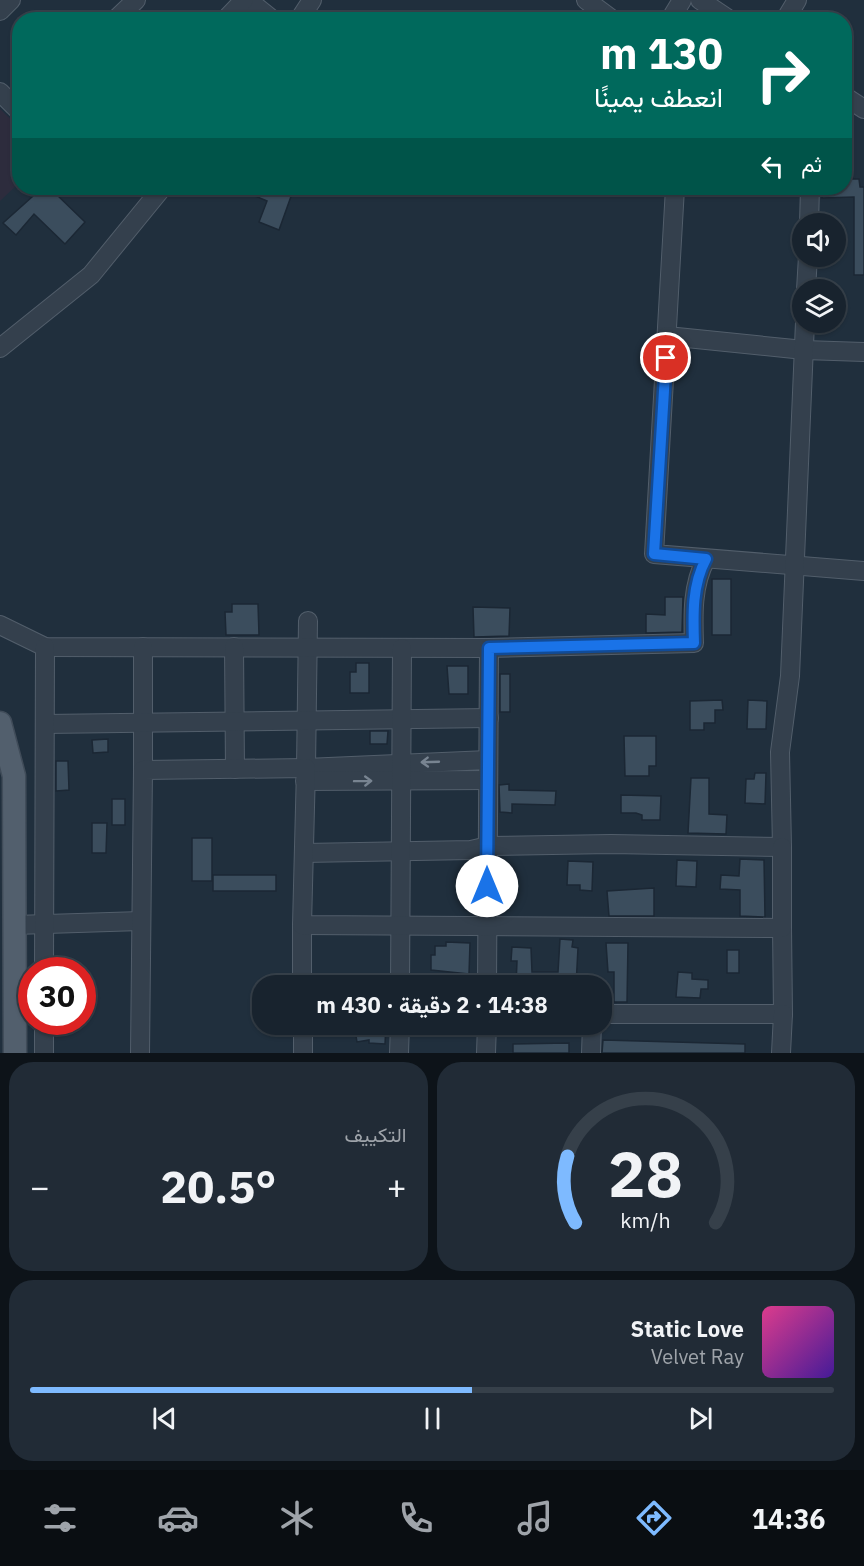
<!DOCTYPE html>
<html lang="ar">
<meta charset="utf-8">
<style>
:root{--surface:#18232e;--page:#212b36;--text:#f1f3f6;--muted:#9fa4aa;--line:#36404a;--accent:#7ebaff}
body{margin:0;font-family:"IBM Plex Sans",Vazirmatn,sans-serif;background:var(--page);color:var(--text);direction:rtl;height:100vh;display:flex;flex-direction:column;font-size:22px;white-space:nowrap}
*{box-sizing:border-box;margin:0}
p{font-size:20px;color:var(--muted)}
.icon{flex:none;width:33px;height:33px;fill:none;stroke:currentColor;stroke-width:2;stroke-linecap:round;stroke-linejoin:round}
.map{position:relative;height:1053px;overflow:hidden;direction:ltr}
.panel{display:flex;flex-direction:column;gap:9px;padding:9px;background:#0d1319;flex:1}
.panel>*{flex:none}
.top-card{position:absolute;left:12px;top:12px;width:840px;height:183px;border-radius:24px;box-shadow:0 2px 4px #0004,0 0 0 2px var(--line);direction:rtl;background:#00695c;color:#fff;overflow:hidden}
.controls{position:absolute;left:792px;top:213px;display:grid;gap:12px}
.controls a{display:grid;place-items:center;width:54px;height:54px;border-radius:50%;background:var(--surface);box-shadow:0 2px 4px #0004,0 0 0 2px var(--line);font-size:30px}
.speed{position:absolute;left:18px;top:957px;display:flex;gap:12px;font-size:30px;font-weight:700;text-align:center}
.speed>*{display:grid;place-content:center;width:78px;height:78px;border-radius:50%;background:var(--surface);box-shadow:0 2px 4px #0004,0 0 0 2px var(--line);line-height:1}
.speed .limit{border:9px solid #d22;background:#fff;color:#111}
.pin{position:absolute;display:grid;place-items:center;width:51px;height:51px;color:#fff;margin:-26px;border:3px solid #fff;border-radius:50%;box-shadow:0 2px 6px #0007}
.me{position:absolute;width:66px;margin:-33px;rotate:0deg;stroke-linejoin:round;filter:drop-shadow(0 0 4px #0008)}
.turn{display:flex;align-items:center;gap:21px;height:126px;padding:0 30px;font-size:27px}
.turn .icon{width:78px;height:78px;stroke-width:2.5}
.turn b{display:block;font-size:42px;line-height:51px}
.then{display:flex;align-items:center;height:57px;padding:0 30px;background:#0003;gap:12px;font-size:22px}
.big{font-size:45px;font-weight:700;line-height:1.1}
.panel .widget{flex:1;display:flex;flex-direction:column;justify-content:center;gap:9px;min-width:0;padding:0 21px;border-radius:24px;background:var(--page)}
.panel .dial{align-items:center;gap:0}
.dial svg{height:156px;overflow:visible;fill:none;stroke:var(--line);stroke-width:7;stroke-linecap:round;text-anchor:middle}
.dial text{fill:var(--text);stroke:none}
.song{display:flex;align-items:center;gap:18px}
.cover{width:72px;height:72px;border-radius:9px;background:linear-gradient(135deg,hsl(330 70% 55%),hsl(260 70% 35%))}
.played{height:6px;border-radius:3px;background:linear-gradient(90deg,var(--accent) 55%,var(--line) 55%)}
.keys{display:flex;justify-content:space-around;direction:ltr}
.heat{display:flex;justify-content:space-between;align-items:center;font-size:33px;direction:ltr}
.panel .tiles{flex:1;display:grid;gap:9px;grid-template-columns:1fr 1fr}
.widget:last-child{grid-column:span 2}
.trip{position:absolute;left:252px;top:975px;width:360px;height:60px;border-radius:24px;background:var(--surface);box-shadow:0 2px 4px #0004,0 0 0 2px var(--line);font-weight:700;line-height:60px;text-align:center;direction:rtl}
.tabs{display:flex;height:96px;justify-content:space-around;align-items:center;background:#0a0e12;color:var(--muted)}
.tabs .icon{width:42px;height:42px}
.tabs .current{color:var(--accent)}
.tabs b{font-size:27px;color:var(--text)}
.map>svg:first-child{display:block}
.medical{fill:#2d2c3d}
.building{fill:#3b4d5d;stroke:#1b2734;stroke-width:1.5}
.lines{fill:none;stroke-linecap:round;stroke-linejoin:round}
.minor-casing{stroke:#525e6b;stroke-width:20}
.major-casing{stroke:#404c59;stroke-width:25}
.minor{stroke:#34404d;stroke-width:18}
.major{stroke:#525f6d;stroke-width:22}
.oneway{stroke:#788491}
.route-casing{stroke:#114b97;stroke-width:15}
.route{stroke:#1a73e8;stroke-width:10}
</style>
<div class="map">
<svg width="864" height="1053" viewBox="0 0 864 1053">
<rect width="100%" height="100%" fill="#202f3d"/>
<path class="medical" d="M0,109L20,128L19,183L0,201Z"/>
<g class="building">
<path d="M844,179H859L860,187H864V275H854V197L822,198V188H844Z"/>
<path d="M42,188H48L57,195L85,222L65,244L34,214L16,235L3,223Z"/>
<path d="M236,188H294L279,230L259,222L267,201Z"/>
<rect x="712" y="579" width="19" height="56"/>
<path d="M665,597H683L682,632L646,633V614L665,615Z"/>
<path d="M232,604H258L259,635H226L225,612H232Z"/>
<path d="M473,607L510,608L509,636L474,637Z"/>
<path d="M356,663H369V693H350V672H356Z"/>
<path d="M447,666H468V694H449Z"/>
<rect x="500" y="674" width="10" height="38"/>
<path d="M722,700L723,710H715V723H704V730H690V701Z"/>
<path d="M748,700L767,701L766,729H747Z"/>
<path d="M370,731H388L387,744H370Z"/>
<path d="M624,736H656V766H649V776H625Z"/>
<path d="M108,739V752L93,753L92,740Z"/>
<path d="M56,761H68L69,790L56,791Z"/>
<path d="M755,773H766L765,804L745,803L746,779H754Z"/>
<path d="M691,778H709V814L727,815L726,834L688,833Z"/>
<path d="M509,784V790L556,791L555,805L512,804V813L500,812L499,785Z"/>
<path d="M621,795L661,796L660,820H642V815L636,813H621Z"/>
<rect x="112" y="799" width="13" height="26"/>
<path d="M92,823H107L106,853H92Z"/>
<rect x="192" y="838" width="20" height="43"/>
<path d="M740,859L764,860L765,917L740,916V890L720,889L721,875L739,876Z"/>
<path d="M677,860L697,861L696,887L676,886Z"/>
<path d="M568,861L593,862L592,891L580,890V885H567Z"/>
<rect x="213" y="875" width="63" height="16"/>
<path d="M654,888V916H609L607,891Z"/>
<path d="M560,939L573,940L572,947L578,948L576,986H516L517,961H511L512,947L531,948L532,972H558Z"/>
<path d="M446,942L470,943L469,974L431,970V955H435V946H446Z"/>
<path d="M606,943H628L627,1002H614V972H608Z"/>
<rect x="727" y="950" width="12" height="23"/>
<path d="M678,972L692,973V979L708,980V989H701L700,998L676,997Z"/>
<path d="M354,1024H386L385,1044L369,1043V1040L357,1042Z"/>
<path d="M603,1040L745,1044V1053H602Z"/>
<path d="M569,1043V1053H513V1044Z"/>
</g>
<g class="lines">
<defs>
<g id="minor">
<path d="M248,0L273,20"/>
<path d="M586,0L613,20"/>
<path d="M700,0L730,20"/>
<path d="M0,11L11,0"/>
<path d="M115,20L136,0"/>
<path d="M225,20L244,0"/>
<path d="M299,20L312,0"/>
<path d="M670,20L682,0"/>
<path d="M785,20L797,0"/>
<path d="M0,92L20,112"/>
<path d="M844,96L864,109"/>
<path d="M675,188L654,554L864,571"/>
<path d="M809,224L810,188"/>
<path d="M806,290L808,256"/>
<path d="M667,336L804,350L864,352"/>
<path d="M0,348L91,275L162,188"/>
<path d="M308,621L306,768L488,760"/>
<path d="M0,625L45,647L489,648L694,643C693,615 692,585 706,559"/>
<path d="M143,647V770"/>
<path d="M234,647L235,769"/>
<path d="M45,724L489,718"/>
<path d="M305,781L488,780"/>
<path d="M304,853L471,850L488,846L611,844L782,847L780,752L790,676L805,322"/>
<path d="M15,925L141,921"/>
<path d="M302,925V986"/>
<path d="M44,970L45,647"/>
<path d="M400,986L402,648"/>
<path d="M487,986L489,648"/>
<path d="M602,1014H783L782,928"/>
<path d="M303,1024V1053"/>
<path d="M44,1053V1022"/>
<path d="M140,1053L143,770L306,768L302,925L782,928V847"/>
<path d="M399,1053L400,1024"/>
<path d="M486,1053L487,1024"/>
<path d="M591,1053L592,1024"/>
<path d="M781,1053L783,1014"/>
</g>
<path id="major" d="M0,723L14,776L15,1053"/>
</defs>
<use href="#minor" class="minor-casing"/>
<use href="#major" class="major-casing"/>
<use href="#minor" class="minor"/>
<use href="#major" class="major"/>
</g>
<defs><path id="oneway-shaft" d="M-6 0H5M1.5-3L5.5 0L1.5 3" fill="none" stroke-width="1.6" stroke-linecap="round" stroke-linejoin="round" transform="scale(1.5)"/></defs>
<g class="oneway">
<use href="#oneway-shaft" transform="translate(430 762) rotate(178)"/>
<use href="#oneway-shaft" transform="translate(363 781) rotate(-1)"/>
</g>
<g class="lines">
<defs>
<path id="route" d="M487,886L489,648L694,643C693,615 692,585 706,559L654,554L666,358"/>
</defs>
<use href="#route" class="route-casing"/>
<use href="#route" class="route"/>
</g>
</svg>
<div class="controls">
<a><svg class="icon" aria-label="sound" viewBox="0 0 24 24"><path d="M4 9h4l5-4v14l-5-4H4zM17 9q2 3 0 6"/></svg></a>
<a><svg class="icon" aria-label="layers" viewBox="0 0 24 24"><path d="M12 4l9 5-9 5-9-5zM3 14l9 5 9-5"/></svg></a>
</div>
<div class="speed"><div class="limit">30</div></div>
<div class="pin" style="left:666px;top:358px;background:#d93025"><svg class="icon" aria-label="arrive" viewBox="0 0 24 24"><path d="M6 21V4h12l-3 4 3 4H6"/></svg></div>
<svg class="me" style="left:487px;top:886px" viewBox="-20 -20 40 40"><circle r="19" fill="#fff"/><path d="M0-13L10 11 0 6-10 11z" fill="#1a73e8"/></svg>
<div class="trip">14:38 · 2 دقيقة · 430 m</div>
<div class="top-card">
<div class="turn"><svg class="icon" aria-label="right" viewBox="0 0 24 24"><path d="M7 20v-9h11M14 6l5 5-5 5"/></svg><div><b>130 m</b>انعطف يمينًا</div></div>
<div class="then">ثم<svg class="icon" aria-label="left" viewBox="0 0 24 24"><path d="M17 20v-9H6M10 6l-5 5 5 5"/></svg></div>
</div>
</div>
<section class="panel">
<div class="tiles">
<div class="widget dial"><svg viewBox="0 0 100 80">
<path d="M14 69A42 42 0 1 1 86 69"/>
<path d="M14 69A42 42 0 0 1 10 35" stroke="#7ebaff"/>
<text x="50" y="56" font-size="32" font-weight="700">28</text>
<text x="50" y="72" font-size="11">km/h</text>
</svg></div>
<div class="widget"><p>التكييف</p>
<div class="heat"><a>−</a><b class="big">20.5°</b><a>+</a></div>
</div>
<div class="widget">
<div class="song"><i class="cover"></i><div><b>Static Love</b><p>Velvet Ray</p></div></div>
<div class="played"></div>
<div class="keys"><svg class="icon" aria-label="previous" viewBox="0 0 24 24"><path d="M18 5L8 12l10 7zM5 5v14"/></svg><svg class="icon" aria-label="pause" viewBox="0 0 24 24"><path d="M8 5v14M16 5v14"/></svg><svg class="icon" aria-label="next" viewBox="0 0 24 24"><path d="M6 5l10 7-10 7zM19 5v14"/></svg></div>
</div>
</div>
</section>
<nav class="tabs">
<b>14:36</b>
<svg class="icon current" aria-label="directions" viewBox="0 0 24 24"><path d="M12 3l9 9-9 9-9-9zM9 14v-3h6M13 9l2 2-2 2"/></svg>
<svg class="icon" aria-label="music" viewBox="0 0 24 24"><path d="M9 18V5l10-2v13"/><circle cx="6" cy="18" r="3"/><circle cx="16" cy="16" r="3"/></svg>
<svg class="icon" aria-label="phone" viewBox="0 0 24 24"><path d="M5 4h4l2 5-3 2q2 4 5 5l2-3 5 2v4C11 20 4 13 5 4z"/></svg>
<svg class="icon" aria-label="climate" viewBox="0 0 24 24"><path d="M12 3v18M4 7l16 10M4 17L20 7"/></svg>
<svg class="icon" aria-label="car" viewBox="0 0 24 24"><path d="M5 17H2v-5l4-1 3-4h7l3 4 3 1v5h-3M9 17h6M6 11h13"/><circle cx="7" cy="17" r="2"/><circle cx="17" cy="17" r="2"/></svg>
<svg class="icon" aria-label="filters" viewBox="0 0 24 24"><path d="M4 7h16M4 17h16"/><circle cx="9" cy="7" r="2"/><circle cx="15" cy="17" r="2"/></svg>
</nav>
